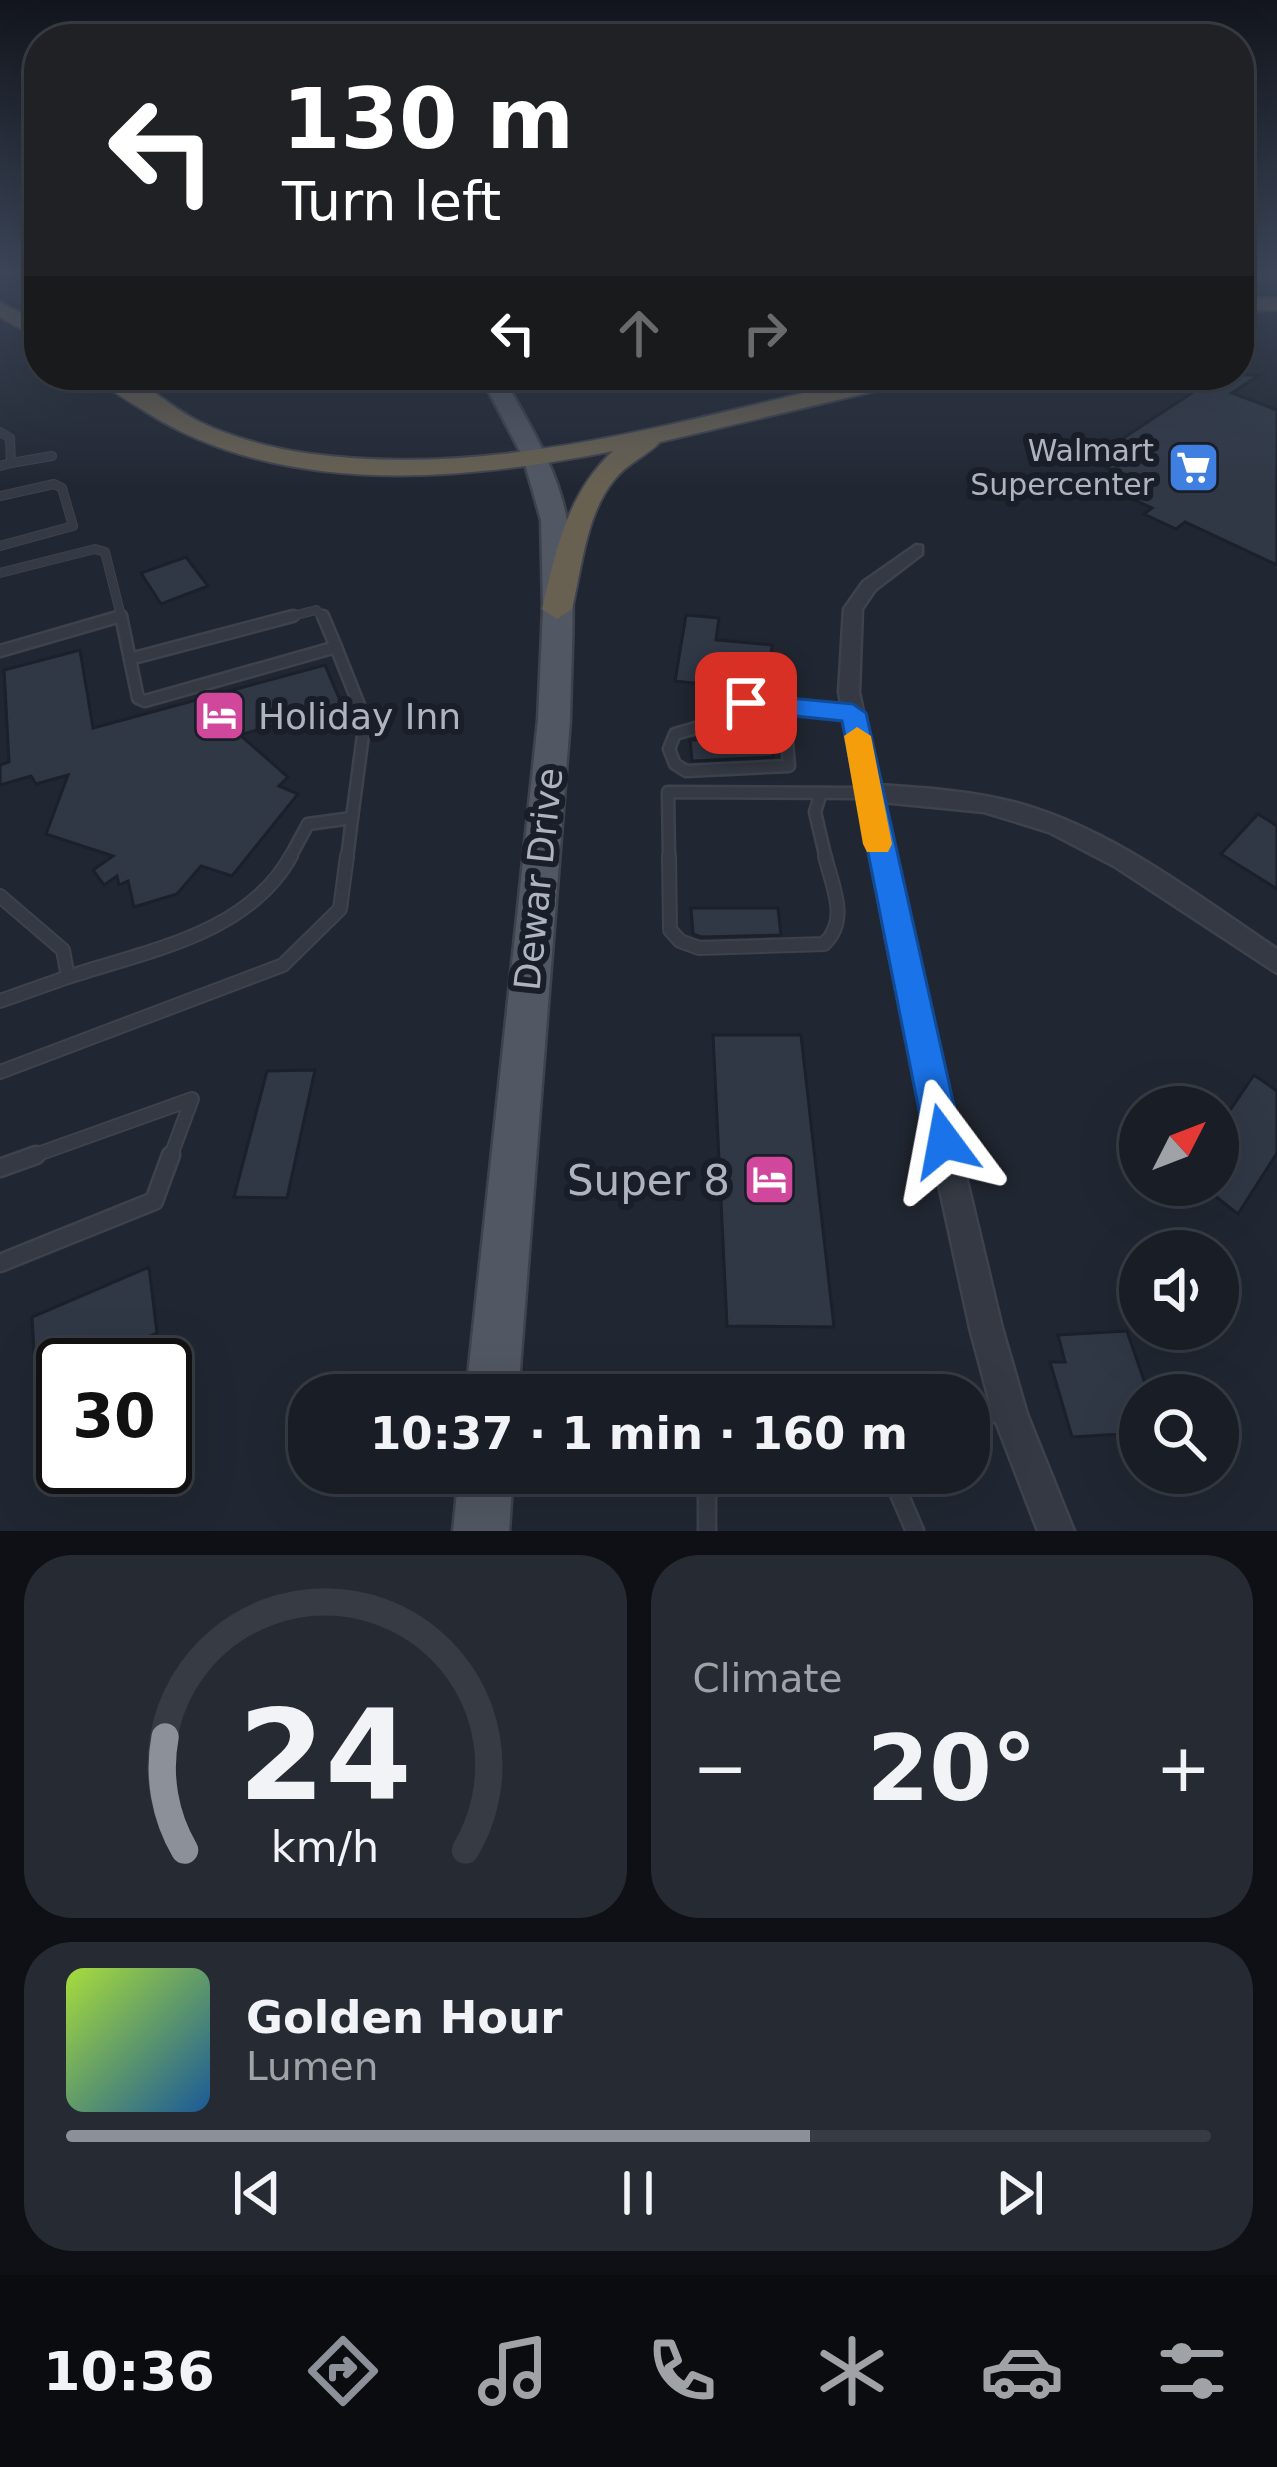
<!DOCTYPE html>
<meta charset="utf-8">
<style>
:root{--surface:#191d26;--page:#262a32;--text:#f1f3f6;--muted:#9fa2a7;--line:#373b43;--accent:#8c9099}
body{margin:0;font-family:"DejaVu Sans",sans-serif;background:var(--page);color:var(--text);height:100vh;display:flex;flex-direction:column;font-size:45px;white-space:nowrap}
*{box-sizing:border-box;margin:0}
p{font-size:39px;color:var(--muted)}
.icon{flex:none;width:66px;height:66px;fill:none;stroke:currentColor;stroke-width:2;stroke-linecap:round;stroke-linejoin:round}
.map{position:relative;height:1531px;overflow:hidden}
.sheet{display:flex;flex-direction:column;gap:24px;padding:24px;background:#0e1015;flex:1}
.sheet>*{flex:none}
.top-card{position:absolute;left:24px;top:24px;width:1230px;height:366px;border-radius:48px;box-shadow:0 12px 48px #0002,0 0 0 3px var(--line);background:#202124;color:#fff;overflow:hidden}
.needle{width:78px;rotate:48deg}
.tools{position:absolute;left:1119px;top:1086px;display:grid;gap:24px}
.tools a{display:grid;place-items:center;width:120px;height:120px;border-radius:50%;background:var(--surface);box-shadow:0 12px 48px #0002,0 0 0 3px var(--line);font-size:60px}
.speed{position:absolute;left:36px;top:1338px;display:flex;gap:24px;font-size:60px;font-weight:700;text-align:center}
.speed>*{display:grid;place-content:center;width:156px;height:156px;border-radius:50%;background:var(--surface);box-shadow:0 12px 48px #0002,0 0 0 3px var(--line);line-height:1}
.speed .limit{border:6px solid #111;border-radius:18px;background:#fff;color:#111}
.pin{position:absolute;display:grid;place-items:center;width:102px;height:102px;color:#fff;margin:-51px;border-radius:24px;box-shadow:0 6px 18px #0006}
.me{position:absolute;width:132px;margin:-66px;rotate:347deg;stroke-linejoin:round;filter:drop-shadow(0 0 9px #0008)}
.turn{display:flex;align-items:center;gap:42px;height:252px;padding:0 60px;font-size:54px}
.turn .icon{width:156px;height:156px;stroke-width:2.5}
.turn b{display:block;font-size:84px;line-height:102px}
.lanes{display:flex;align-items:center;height:114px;padding:0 60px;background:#0003;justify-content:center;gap:60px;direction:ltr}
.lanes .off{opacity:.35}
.big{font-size:90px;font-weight:700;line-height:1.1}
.sheet .card{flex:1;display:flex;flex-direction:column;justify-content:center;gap:18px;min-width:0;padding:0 42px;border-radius:48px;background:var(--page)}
.sheet .dial{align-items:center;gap:0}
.dial svg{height:312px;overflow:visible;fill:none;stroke:var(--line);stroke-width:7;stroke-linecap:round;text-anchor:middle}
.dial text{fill:var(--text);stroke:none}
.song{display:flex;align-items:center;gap:36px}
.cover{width:144px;height:144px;border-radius:18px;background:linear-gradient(135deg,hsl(80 70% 55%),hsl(210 70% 35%))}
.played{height:12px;border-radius:6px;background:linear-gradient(90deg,var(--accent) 65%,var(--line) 65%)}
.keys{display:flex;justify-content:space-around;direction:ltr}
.heat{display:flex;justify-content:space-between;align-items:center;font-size:66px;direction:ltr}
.sheet .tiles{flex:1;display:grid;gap:24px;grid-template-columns:1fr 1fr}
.card:last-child{grid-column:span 2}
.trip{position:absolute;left:288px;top:1374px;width:702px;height:120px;border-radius:48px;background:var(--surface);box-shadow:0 12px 48px #0002,0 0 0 3px var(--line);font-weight:700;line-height:120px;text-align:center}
.menu{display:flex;height:192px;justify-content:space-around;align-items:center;background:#0a0c0f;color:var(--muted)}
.menu .icon{width:84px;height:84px}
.menu .active{color:var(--accent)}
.menu b{font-size:54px;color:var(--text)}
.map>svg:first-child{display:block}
.building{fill:#303846;stroke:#1b202a;stroke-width:3}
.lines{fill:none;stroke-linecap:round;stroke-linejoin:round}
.lane-far3-casing{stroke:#3d424d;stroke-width:10}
.lane-far2-casing{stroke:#3d424d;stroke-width:15}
.lane-far1-casing{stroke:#3d424d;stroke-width:16}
.lane-casing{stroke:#3d424d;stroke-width:21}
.street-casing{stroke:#3d424d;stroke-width:5}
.primary-casing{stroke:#3d424d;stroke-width:5}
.highway-casing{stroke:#3e434e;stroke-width:4}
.lane-far3{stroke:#343943;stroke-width:8}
.lane-far2{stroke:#343943;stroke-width:10}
.lane-far1{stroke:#343943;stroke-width:12}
.lane{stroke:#343943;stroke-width:16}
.street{fill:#343943;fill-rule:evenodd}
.primary{fill:#525863;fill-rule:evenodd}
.highway{fill:#686152;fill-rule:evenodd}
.route{fill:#1a73e8;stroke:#114b97;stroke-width:3}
.slow{fill:#f59e0b}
.labels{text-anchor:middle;stroke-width:12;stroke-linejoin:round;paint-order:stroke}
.far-poi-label{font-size:30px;fill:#aeb3c0;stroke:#191e28;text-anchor:end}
.poi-label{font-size:36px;fill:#aeb3c0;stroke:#191e28;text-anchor:start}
.street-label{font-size:36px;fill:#aeb3c0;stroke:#191e28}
.near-poi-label{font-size:42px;fill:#aeb3c0;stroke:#191e28;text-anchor:end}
</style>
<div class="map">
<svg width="1277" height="1531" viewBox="0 0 1277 1531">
<rect width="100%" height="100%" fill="#212732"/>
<g class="building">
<path d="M1219,375H1259L1232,393L1277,410V565L1185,522L1176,529L1144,514L1152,508L1109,488L1126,476L1090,460Z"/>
<path d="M186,557L208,586L161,604L141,573Z"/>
<path d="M686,615L719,618L716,640L772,645L770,667L713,661L710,685L675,681Z"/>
<path d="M80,650L93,728L325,665L342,705L240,735L288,777L279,786L298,794L232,876L201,866L177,894L134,907L128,881L119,885L117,876L104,885L93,870L113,856L46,834L68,775L36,784L31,776L0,785V765L9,762L4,670Z"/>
<path d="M770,738L773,757L692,761L690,740Z"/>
<path d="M1258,814L1277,826V889L1221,854Z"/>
<path d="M691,908H778L781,935L701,937L693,934Z"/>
<path d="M713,1035H801L834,1327L727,1326Z"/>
<path d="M315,1070L287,1198L234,1197L267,1071Z"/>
<path d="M1254,1075L1277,1091V1153L1238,1214L1201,1185H1218V1110L1226,1116Z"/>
<path d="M149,1267L157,1333L85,1365H63V1375L36,1387L32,1317Z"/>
<path d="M1127,1331L1149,1395H1140V1433L1072,1437L1050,1362H1065L1058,1335Z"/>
</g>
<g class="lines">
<defs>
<g id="lane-far3">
<path d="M0,432L10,438L11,463L0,466"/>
<path d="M11,463L52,456"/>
<path d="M0,496L54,484L62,488L73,526L0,546"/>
<path d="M0,573L95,549L105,552L121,616L110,619"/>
<path d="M281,619L316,610L325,619"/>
</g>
<g id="lane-far2">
<path d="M121,616L138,698L145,701L336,647L323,616"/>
<path d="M336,647L365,720L352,818"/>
<path d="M0,651L121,616"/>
<path d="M130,659L293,616"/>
<path d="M708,700L853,713"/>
<path d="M784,707L786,728"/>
<path d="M706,725L786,728L789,766L686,771L675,764L669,749L675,734Z"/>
<path d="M821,793L815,812L826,859"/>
<path d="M289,859L308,824L352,818L347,859"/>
<path d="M669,859L668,792L867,793"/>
</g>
<g id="lane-far1">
<path d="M669,856L670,930L680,941L699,948L824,944C850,920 832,886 825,856"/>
<path d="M0,896L63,950L68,977L0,1001"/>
<path d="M68,977C147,951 248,934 291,856"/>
<path d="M0,1072L283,965L340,909L347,856"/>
<path d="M27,1158L192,1099L170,1158"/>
</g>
<g id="lane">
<path d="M0,1168L36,1155"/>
<path d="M0,1263L154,1201L171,1155"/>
<path d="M969,1414H1007"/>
<path d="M707,1473V1531"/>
<path d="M890,1473L915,1531"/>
</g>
<path id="street" d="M916,545L922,546V554L875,590L862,609L859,692L878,785C925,788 972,791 1017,803C1114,830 1195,894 1277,949V973L1114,866L1049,832L984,812L882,802L913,954L1002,1328L1027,1414L1074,1531H1038L993,1414L970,1328L889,954L839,692L844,609L863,582Z"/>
<g id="primary">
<path d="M480,375H502C527,421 558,468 567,521C577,585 571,655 570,720L518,1395H466L538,720L543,609L541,520L523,457Z"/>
<path d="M459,1473H513L509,1531H453Z"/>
</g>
<g id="highway">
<rect x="1239" y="273" width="38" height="6"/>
<path d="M1277,298V310L1239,311V299Z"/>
<path d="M0,302L39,323V339L0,317Z"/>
<path d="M94,375C102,375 114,373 122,375C145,382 176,411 200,422C231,437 271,448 305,453C501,481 693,416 882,375H926L922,380L660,442C647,456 627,463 615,479C586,513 582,567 572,609L557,619L542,609C556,550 567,494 613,451C463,481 282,498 146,412C129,401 108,390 94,375Z"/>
</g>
</defs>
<use href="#lane-far3" class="lane-far3-casing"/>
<use href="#lane-far2" class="lane-far2-casing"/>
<use href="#lane-far1" class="lane-far1-casing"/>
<use href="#lane" class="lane-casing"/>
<use href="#street" class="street-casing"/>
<use href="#primary" class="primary-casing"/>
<use href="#highway" class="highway-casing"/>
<use href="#lane-far3" class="lane-far3"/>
<use href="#lane-far2" class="lane-far2"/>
<use href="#lane-far1" class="lane-far1"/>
<use href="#lane" class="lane"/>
<use href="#street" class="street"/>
<use href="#primary" class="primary"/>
<use href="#highway" class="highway"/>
</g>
<linearGradient id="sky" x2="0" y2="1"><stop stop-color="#12151c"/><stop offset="0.56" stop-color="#3d475a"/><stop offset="1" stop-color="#3d475a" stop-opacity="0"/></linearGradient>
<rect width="1277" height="487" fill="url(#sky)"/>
<path class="route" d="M746,694L853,704L866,713L962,1141L956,1154L944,1159L931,1154L925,1141L842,721L737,710L733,703L737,697Z"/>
<path class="slow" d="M857,727L871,736L892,844L888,852H867L863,844L844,736Z"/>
<defs>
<symbol id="supermarket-square" viewBox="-11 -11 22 22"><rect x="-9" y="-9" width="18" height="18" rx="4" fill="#3f7fe0" stroke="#191e28"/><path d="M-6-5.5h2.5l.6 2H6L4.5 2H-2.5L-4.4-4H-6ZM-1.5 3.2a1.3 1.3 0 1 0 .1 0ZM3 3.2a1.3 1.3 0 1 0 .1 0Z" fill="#fff"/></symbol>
<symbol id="hotel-square" viewBox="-11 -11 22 22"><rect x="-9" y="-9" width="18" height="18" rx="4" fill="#d1479c" stroke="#191e28"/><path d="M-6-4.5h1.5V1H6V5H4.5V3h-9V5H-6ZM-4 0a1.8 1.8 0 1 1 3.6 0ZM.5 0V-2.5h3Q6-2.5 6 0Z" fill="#fff"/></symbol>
</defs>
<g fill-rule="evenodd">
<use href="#supermarket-square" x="1164" y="438" width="59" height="59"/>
<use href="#hotel-square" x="190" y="686" width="59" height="59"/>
<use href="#hotel-square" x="740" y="1150" width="59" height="59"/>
</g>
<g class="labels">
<g class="far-poi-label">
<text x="1154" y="461">Walmart<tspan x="1154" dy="34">Supercenter</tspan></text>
</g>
<g class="poi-label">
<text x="258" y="729">Holiday Inn</text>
</g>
<g class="street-label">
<text transform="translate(538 879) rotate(-84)" y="13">Dewar Drive</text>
</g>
<g class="near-poi-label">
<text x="730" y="1195">Super 8</text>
</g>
</g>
</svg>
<div class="tools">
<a><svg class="needle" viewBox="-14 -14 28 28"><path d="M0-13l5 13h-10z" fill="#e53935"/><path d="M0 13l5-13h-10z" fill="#9fa2a7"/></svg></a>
<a><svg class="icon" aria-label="sound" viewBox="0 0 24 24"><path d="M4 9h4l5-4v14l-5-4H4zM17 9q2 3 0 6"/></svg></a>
<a><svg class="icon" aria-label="search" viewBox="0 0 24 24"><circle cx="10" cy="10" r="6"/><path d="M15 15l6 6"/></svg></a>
</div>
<div class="speed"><div class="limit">30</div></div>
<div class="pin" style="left:746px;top:703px;background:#d93025"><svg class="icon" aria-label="arrive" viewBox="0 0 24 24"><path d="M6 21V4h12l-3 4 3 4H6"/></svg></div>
<svg class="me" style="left:944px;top:1141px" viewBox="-20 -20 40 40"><path d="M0-17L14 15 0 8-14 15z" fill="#1a73e8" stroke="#fff" stroke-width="4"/></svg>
<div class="trip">10:37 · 1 min · 160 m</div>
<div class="top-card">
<div class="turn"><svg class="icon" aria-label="left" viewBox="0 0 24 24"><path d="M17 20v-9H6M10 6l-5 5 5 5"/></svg><div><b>130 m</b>Turn left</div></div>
<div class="lanes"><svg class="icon" aria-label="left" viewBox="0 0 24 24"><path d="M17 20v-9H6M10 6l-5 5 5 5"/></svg><svg class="icon off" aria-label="ahead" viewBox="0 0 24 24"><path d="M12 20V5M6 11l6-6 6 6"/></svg><svg class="icon off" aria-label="right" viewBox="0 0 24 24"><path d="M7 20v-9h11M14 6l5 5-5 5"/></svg></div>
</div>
</div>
<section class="sheet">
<div class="tiles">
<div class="card dial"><svg viewBox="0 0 100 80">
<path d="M14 69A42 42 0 1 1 86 69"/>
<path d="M14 69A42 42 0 0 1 9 40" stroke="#8c9099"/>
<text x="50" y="56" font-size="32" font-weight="700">24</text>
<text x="50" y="72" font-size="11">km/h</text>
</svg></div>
<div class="card"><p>Climate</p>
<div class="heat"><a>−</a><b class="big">20°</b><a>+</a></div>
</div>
<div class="card">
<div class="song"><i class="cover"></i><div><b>Golden Hour</b><p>Lumen</p></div></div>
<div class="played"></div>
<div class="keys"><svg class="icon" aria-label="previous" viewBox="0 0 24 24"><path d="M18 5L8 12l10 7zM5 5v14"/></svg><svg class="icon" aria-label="pause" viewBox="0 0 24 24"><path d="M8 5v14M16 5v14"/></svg><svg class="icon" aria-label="next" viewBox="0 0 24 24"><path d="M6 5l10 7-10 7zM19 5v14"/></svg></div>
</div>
</div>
</section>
<nav class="menu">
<b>10:36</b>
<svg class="icon active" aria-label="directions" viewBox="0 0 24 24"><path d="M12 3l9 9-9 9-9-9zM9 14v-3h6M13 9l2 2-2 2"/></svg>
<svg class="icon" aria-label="music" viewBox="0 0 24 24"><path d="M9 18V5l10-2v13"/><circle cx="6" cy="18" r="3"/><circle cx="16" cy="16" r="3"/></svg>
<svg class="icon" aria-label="phone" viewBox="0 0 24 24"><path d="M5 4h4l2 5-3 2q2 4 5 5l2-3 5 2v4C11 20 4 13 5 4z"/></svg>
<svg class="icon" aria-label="climate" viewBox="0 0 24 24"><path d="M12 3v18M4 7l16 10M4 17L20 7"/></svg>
<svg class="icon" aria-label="car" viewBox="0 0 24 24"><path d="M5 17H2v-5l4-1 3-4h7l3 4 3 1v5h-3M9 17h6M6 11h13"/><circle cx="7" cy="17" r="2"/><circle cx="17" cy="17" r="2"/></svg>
<svg class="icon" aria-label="filters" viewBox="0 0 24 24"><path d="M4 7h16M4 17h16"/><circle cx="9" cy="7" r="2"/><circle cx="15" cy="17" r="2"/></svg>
</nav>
